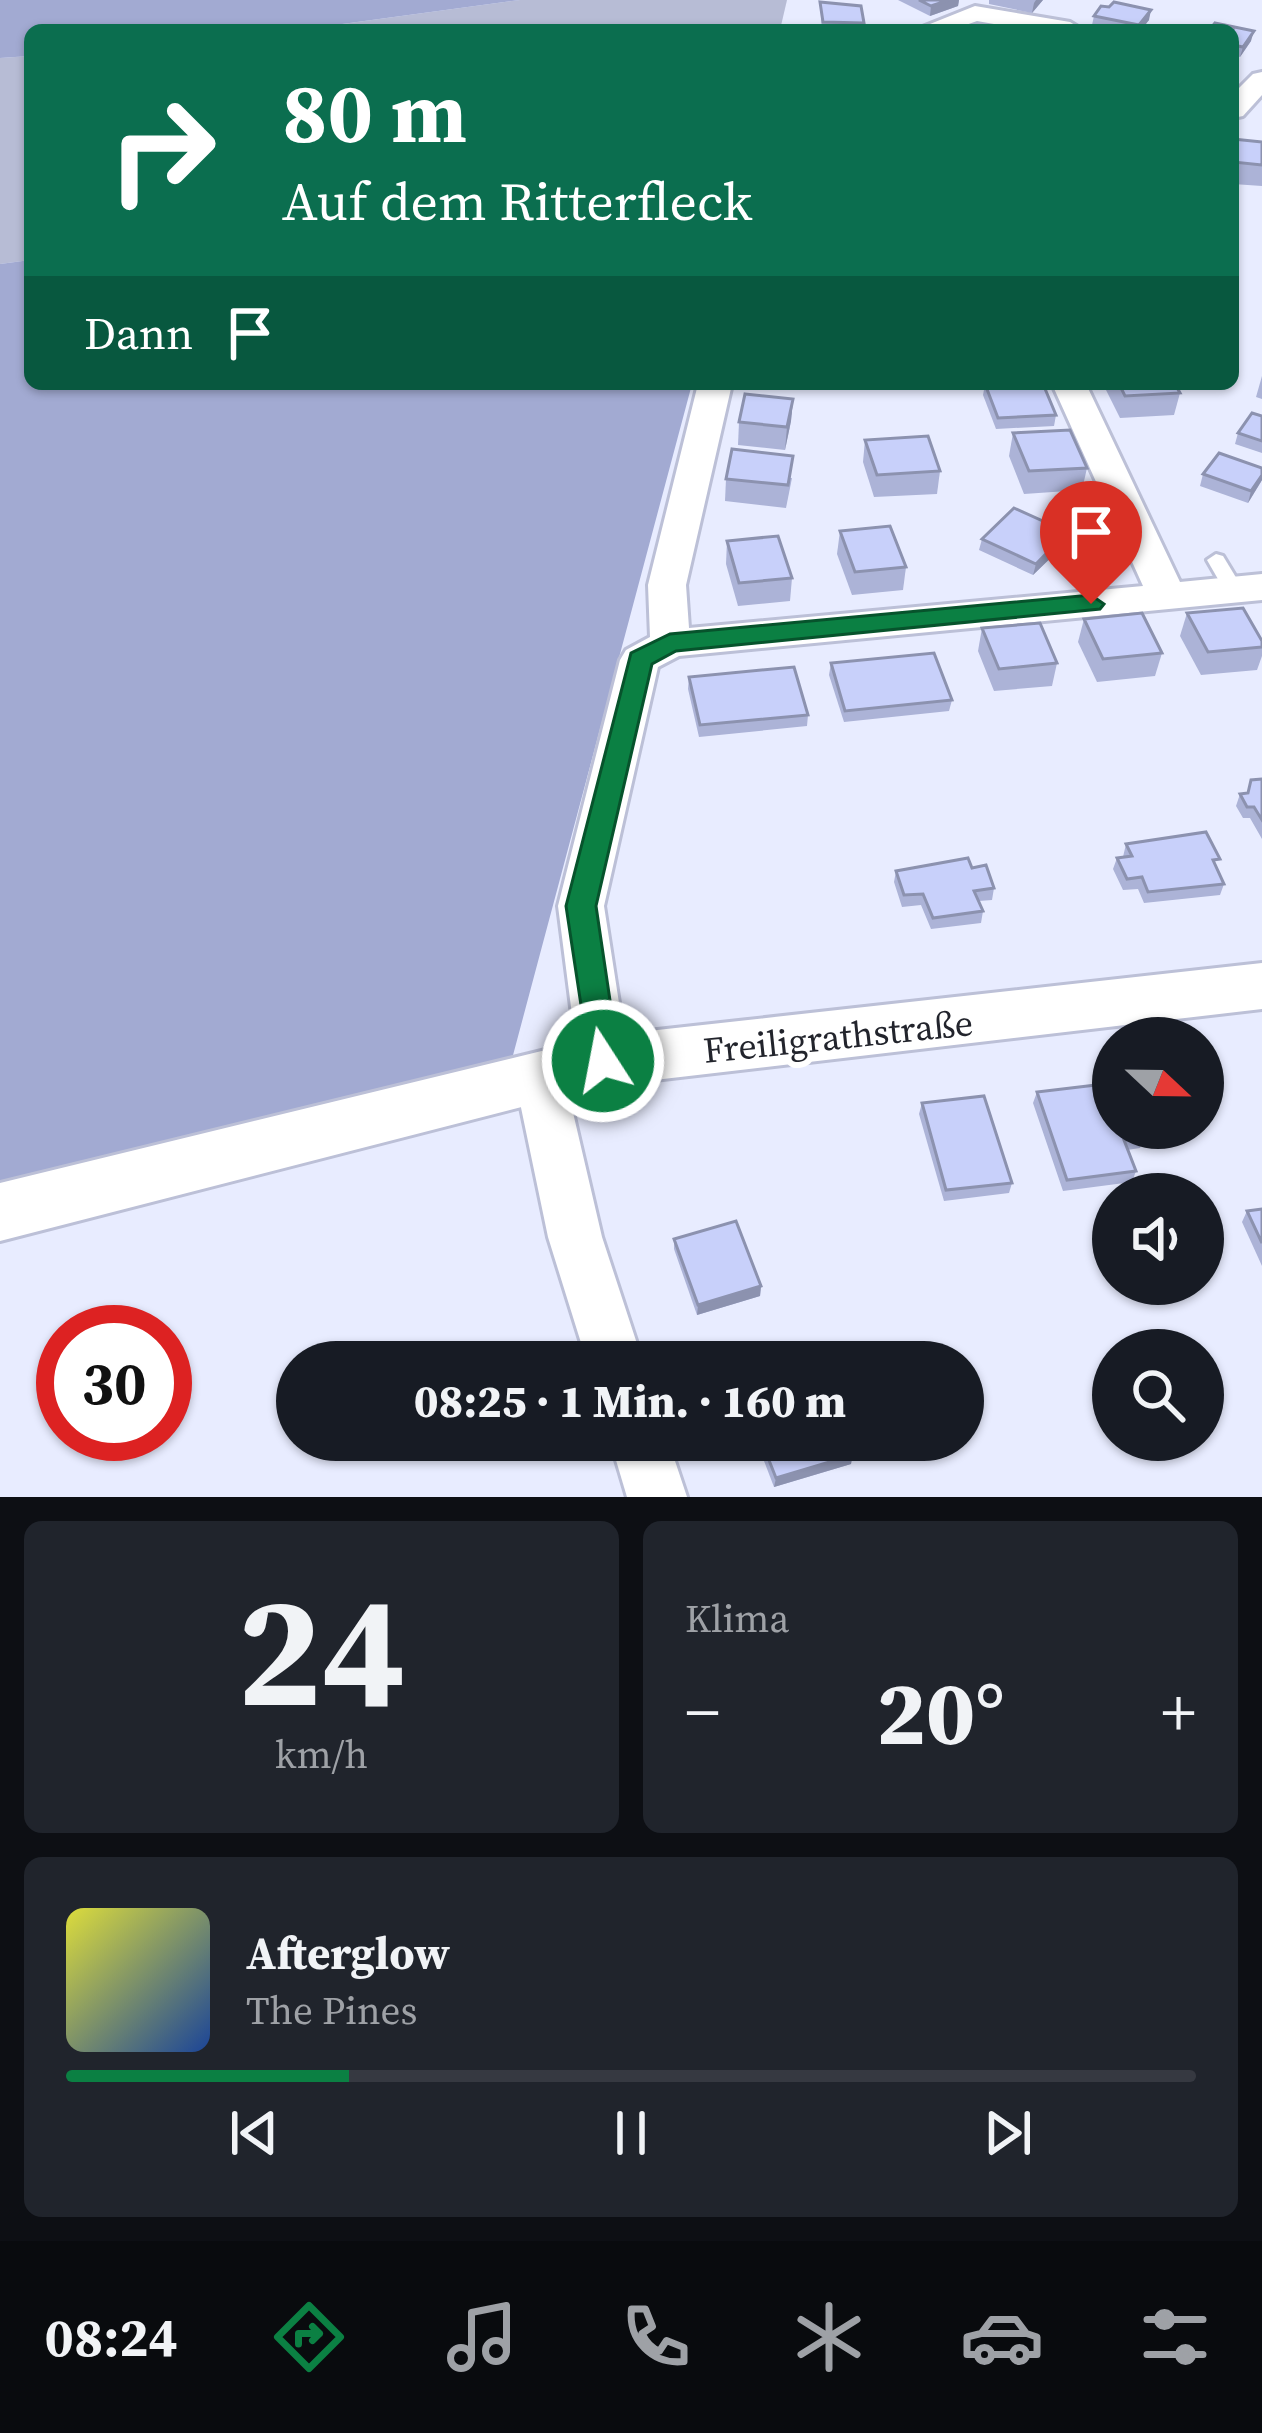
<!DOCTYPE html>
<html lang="de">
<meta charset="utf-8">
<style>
:root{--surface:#171b24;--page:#20242c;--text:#f1f3f6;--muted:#9ea1a6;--line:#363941;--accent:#0b8043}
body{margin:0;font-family:"Source Serif 4",serif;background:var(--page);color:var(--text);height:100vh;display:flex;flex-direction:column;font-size:45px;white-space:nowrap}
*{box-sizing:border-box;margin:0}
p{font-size:39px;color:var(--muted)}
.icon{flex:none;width:66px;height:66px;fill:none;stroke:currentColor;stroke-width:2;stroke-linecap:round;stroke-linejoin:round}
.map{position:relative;height:1497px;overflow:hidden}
.details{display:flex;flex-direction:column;gap:24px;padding:24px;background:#0d0f14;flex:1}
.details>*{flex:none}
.guide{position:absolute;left:24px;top:24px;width:1215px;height:366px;border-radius:18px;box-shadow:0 3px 9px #0004;background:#0b6e4f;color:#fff;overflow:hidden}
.needle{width:78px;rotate:112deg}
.fabs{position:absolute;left:1092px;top:1017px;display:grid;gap:24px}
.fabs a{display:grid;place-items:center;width:132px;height:132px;border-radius:50%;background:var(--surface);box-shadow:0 3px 9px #0004;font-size:60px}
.speed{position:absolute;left:36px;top:1305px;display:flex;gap:24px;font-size:60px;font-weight:700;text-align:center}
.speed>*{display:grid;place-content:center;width:156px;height:156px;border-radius:50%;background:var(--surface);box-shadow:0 3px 9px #0004;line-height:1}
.speed .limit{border:18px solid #d22;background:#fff;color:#111}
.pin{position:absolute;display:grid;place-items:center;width:102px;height:102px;color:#fff;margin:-123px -51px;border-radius:50% 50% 50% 0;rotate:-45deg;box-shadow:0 0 12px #0007}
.pin .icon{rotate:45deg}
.me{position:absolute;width:132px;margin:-66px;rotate:349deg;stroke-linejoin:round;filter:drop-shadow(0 0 9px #0008)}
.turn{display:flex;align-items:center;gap:42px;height:252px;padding:0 60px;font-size:54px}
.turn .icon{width:156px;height:156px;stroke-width:2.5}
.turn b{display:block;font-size:84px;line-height:102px}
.then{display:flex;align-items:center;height:114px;padding:0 60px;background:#0003;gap:24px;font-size:45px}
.big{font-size:90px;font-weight:800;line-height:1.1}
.details .tile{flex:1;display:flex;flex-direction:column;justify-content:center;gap:18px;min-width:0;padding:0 42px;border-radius:18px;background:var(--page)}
.details .dial{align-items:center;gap:0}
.dial b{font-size:156px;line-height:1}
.song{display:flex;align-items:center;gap:36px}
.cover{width:144px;height:144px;border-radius:18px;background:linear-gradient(135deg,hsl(60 70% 55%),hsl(220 70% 35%))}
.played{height:12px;border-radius:6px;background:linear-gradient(90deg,var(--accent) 25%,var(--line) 25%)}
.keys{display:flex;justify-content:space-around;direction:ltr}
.heat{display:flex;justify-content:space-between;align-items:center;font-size:66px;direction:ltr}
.details .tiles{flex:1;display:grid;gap:24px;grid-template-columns:1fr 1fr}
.tile:last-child{grid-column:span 2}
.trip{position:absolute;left:276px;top:1341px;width:708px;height:120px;border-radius:60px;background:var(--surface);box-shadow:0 3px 9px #0004;font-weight:800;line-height:120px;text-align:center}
.tabs{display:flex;height:192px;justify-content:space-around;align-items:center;background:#090b0e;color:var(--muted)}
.tabs .icon{width:84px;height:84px}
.tabs .on{color:var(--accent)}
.tabs b{font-size:54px;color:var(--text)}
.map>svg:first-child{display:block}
.green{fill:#b7bcd5}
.forest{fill:#a2aad2}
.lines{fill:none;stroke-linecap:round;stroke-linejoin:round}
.service-casing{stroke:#bcc0d7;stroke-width:6}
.minor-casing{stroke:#bcc0d7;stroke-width:6}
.tertiary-casing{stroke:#bcc0d7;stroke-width:6}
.service{fill:#fff;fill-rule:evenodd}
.minor{fill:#fff;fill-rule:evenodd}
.tertiary{fill:#fff;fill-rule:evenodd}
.wall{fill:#acb3d7}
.shaded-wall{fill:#8c92af}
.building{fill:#c8d0fa;stroke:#8c92af;stroke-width:3}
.route{fill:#0b8043;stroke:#07532c;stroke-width:3}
.labels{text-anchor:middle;stroke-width:12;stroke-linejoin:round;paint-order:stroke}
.street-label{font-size:36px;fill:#22242c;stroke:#fff}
</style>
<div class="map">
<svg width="1262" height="1497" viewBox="0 0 1262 1497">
<rect width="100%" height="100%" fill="#e8ecff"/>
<g class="green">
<path d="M520,0H787L780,30H298Z"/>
<path d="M30,56V260L0,264V58Z"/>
</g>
<g class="forest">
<path d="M0,0H520L298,30H30V56L0,58Z"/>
<path d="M30,260V384H692L512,1059L0,1192V264Z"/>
</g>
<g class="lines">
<defs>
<path id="service" d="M1216,554L1223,556L1243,589L1240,593L1233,595L1226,593L1207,560Z"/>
<g id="minor">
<path d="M975,6L1070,22L1083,30H1028L977,21L952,30H915Z"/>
<path d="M1262,72V95L1243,116L1233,118V94L1253,74Z"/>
<path d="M698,384H732L686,585L689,628L1143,586L1052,384H1086L1180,582L1262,574V600L679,656L658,667L604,906L628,1061L620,1076L603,1082L586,1076L578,1061L558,906L620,660L626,650L650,637L648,585Z"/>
<path d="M539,1053L557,1059L564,1074L602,1237L643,1362H587L548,1237L514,1074L521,1059Z"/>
<path d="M610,1440H668L687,1497H627Z"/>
</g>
<path id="tertiary" d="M1262,963V1009L603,1086L0,1241V1183L603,1036Z"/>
</defs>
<use href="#service" class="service-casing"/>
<use href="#minor" class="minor-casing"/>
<use href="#tertiary" class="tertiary-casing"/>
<use href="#service" class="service"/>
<use href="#minor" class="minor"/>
<use href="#tertiary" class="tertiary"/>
</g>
<g class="wall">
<path d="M898,0H959L958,6L930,16Z"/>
<path d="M989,0H1043L1032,13L989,4Z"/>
<path d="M820,2L864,23L863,30H822Z"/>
<path d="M1094,16L1149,20L1141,30H1113L1092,25Z"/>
<path d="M1233,30L1251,41L1240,57L1233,55Z"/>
<path d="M1233,139L1262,142V186L1233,184Z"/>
<path d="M1262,376V399L1256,397Z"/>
<path d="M985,384L1056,415L1054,426L996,429L983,395Z"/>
<path d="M1103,384H1175L1180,393L1174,415L1120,418Z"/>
<path d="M793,399L791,421L785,450L738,445L739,422Z"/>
<path d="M1262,416V453L1235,444L1238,433Z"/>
<path d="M1013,433L1087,468L1082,490L1024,494L1009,456Z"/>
<path d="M865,440L940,471L937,494L874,497L863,462Z"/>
<path d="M1203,474L1262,480L1248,503L1200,486Z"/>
<path d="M792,478L786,508L725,501L726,479Z"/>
<path d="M840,531L906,567L903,590L852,595L837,554Z"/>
<path d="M982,539L1065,544L1033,575L979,550Z"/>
<path d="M727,541L792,578L790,601L738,606L726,564Z"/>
<path d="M1187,613L1262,641V656L1257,670L1201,675L1180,636Z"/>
<path d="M1084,619L1162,653L1155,676L1097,682L1078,642Z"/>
<path d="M982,628L1057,663L1052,686L994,691L978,651Z"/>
<path d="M831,663L952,700L949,711L844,722L829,675Z"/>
<path d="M689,677L808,715L807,726L699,737L688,689Z"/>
<path d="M1262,779V839L1250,818H1243L1236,806L1240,794L1247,793L1251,780Z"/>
<path d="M1126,844L1216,867L1224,884L1220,895L1144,903L1138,889L1123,890L1113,869L1117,858L1123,857Z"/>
<path d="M972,868L994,888L992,900L979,901L983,911L981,923L931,929L921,905L902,907L894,882L896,871Z"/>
<path d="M1037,1092L1144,1138L1140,1148L1127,1150L1136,1171L1132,1182L1063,1191L1033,1103Z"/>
<path d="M922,1103L1012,1183L1009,1193L944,1201L919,1114Z"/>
<path d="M1262,1209V1266L1242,1222L1247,1211Z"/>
<path d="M674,1239L761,1286L760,1296L697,1315L674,1249Z"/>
<path d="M756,1440H847L851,1464L774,1487Z"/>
</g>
<g class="shaded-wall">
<path d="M949,0H959L958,6L930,16L931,6Z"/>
<path d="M1036,0H1043L1032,13L1034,3Z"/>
<path d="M1151,10L1149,20L1141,30H1138L1139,25Z"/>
<path d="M1254,31L1251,41L1240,57L1243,47Z"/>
<path d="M793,399L791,421L785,450L787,427Z"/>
<path d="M1262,475V480L1248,503L1251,491Z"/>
<path d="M1067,532L1065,544L1033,575L1036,564Z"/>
<path d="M761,1286L760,1296L697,1315L698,1305Z"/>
<path d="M853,1455L851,1464L774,1487L776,1478Z"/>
</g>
<g class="building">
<path d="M919,0H949L931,6Z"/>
<path d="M820,2L861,6L864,23L823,22Z"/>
<path d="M1114,2L1151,10L1139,25L1094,16L1101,6L1109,7Z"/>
<path d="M1215,23L1254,31L1243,47L1233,45V30H1200L1203,27L1211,28Z"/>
<path d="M1233,139L1262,142V165L1233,162Z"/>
<path d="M985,384H1043L1056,415L998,418Z"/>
<path d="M1119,384H1175L1180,393L1125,396Z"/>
<path d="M745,394L793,399L787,427L739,422Z"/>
<path d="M1252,413L1262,416V441L1238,433Z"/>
<path d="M1070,430L1087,468L1029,471L1013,433Z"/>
<path d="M928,436L940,471L877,475L865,440Z"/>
<path d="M732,449L793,456L788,485L726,479Z"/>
<path d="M1219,453L1262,468V475L1251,491L1203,474Z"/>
<path d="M1014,508L1067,532L1036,564L982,539Z"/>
<path d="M890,526L906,567L855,572L840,531Z"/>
<path d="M778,536L792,578L739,583L727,541Z"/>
<path d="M1243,608L1262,641V647L1208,652L1187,613Z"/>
<path d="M1142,613L1162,653L1103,659L1084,619Z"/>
<path d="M1040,623L1057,663L999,669L982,628Z"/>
<path d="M934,653L952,700L845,711L831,663Z"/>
<path d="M794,667L808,715L700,725L689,677Z"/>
<path d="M1262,779V820L1254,807H1247L1240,794L1248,793L1251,780Z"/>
<path d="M1206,832L1220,859L1213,860L1224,884L1148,892L1142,877L1127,879L1117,858L1132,856L1126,844Z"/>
<path d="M968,858L972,868L986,865L994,888L974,891L983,911L933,918L923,894L904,895L896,871Z"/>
<path d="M1113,1083V1128H1140L1144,1138L1124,1140L1136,1171L1067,1180L1037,1092Z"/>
<path d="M984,1096L1012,1183L946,1190L922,1103Z"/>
<path d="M1262,1209V1243L1247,1211Z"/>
<path d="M736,1221L761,1286L698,1305L674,1239Z"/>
<path d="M761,1440H847L853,1455L776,1478Z"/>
</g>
<path class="route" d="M1091,595L1104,604L1100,609L676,651L652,664L596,906L619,1061L614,1071L603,1075L591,1071L566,906L631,653L670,634Z"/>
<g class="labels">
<g class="street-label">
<text transform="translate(838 1036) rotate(-6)" y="13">Freiligrathstraße</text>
</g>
</g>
</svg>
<div class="fabs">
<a><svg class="needle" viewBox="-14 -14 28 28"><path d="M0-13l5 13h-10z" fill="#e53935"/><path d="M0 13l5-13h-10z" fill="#9ea1a6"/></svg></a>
<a><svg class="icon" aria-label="sound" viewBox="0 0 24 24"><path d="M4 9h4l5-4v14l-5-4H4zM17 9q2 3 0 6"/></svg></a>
<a><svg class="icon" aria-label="search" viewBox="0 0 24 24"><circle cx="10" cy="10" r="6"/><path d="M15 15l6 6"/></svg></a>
</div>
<div class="speed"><div class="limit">30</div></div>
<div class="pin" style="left:1091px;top:604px;background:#d93025"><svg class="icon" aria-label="arrive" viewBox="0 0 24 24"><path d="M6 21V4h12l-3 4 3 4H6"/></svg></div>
<svg class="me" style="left:603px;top:1061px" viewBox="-20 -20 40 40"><circle r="17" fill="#0b8043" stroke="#fff" stroke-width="3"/><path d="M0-11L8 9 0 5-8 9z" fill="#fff"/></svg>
<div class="trip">08:25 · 1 Min. · 160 m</div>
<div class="guide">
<div class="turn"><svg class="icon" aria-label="right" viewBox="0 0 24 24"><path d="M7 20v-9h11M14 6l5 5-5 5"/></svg><div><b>80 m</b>Auf dem Ritterfleck</div></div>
<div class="then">Dann<svg class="icon" aria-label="arrive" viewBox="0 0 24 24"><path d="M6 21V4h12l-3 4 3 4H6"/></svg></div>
</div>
</div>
<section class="details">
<div class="tiles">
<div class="tile dial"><b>24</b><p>km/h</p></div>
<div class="tile"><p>Klima</p>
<div class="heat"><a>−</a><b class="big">20°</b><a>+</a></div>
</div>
<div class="tile">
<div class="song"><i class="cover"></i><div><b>Afterglow</b><p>The Pines</p></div></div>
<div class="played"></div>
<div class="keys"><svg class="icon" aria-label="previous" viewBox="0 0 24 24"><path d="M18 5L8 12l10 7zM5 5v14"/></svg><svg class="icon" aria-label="pause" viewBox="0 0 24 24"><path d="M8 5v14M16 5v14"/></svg><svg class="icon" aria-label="next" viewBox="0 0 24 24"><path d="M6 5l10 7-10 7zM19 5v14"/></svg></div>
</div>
</div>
</section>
<nav class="tabs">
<b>08:24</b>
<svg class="icon on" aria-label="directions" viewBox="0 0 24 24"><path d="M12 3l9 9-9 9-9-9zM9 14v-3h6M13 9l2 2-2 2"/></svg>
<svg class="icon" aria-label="music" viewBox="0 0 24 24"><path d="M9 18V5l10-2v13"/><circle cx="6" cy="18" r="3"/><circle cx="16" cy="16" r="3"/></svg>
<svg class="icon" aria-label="phone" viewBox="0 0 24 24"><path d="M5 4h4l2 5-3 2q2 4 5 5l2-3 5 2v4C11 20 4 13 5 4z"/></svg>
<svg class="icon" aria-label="climate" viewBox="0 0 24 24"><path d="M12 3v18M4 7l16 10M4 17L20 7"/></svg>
<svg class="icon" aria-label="car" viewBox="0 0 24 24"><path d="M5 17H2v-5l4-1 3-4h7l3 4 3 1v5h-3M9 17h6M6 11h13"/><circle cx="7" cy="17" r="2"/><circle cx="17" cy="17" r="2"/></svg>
<svg class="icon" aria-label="filters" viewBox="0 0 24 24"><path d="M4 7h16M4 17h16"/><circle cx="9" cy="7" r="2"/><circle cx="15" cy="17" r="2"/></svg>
</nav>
